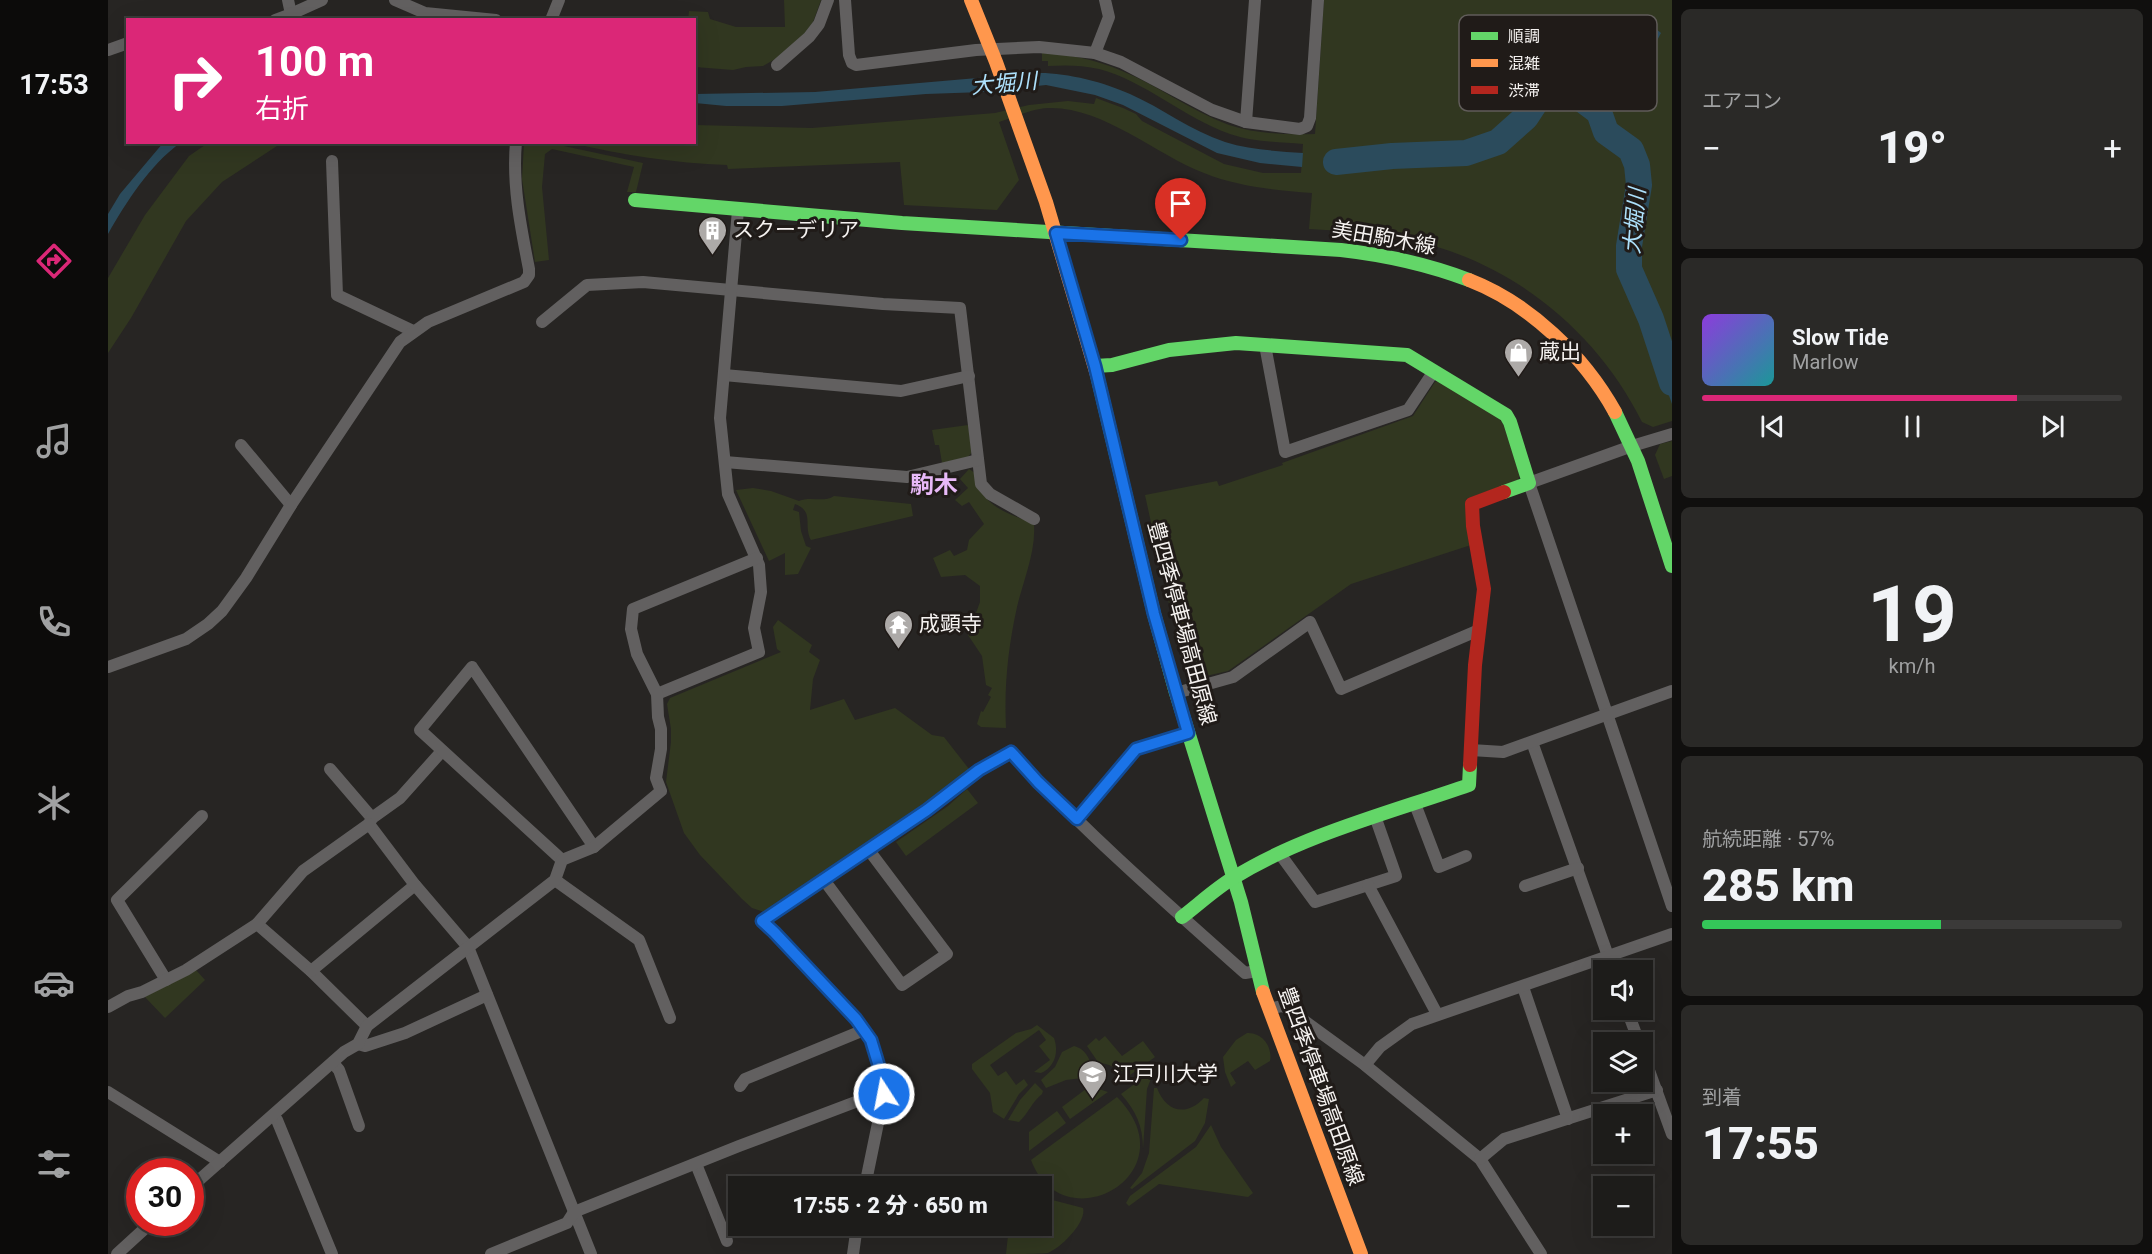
<!DOCTYPE html>
<html lang="ja">
<meta charset="utf-8">
<style>
:root{--surface:#1d1c1a;--page:#2a2927;--text:#f1f3f6;--muted:#a0a1a2;--line:#3b3a39;--accent:#db2777}
body{margin:0;font-family:Roboto,"Noto Sans JP",sans-serif;background:var(--page);color:var(--text);height:100vh;display:flex;flex-direction:column;font-size:22px;white-space:nowrap}
*{box-sizing:border-box;margin:0}
p{font-size:20px;color:var(--muted)}
.icon{flex:none;width:33px;height:33px;fill:none;stroke:currentColor;stroke-width:2;stroke-linecap:round;stroke-linejoin:round}
.map{position:relative;flex:1;overflow:hidden}
.drawer{display:flex;flex-direction:column;gap:9px;padding:9px;background:#100f0e;width:480px}
.drawer>*{flex:none}
.banner{position:absolute;left:18px;top:18px;width:570px;height:126px;border-radius:0px;box-shadow:0 6px 24px #0002,0 0 0 2px var(--line);background:#db2777;color:#fff;overflow:hidden}
.fabs{position:absolute;left:1485px;top:960px;display:grid;gap:12px}
.fabs a{display:grid;place-items:center;width:60px;height:60px;border-radius:0px;background:var(--surface);box-shadow:0 6px 24px #0002,0 0 0 2px var(--line);font-size:30px}
.speed{position:absolute;left:18px;top:1158px;display:flex;gap:12px;font-size:30px;font-weight:700;text-align:center}
.speed>*{display:grid;place-content:center;width:78px;height:78px;border-radius:50%;background:var(--surface);box-shadow:0 6px 24px #0002,0 0 0 2px var(--line);line-height:1}
.speed .limit{border:9px solid #d22;background:#fff;color:#111}
.pin{position:absolute;display:grid;place-items:center;width:51px;height:51px;color:#fff;margin:-62px -26px;border-radius:50% 50% 50% 0;rotate:-45deg;box-shadow:0 0 6px #0007}
.pin .icon{rotate:45deg}
.me{position:absolute;width:66px;margin:-33px;rotate:349deg;stroke-linejoin:round;filter:drop-shadow(0 0 4px #0008)}
.turn{display:flex;align-items:center;gap:21px;height:126px;padding:0 30px;font-size:27px}
.turn .icon{width:78px;height:78px;stroke-width:2.5}
.turn b{display:block;font-size:42px;line-height:51px}
.big{font-size:45px;font-weight:800;line-height:1.1}
.drawer .tile{flex:1;display:flex;flex-direction:column;justify-content:center;gap:9px;min-width:0;padding:0 21px;border-radius:9px;background:var(--page)}
.drawer .dial{align-items:center;gap:0}
.dial b{font-size:78px;line-height:1}
.song{display:flex;align-items:center;gap:18px}
.cover{width:72px;height:72px;border-radius:9px;background:linear-gradient(135deg,hsl(270 70% 55%),hsl(180 70% 35%))}
.played{height:6px;border-radius:3px;background:linear-gradient(90deg,var(--accent) 75%,var(--line) 75%)}
.keys{display:flex;justify-content:space-around;direction:ltr}
.heat{display:flex;justify-content:space-between;align-items:center;font-size:33px;direction:ltr}
.charge{height:9px;border-radius:4px;background:linear-gradient(90deg,#34c759 57%,var(--line) 0)}
.trip{position:absolute;left:620px;top:1176px;width:324px;height:60px;border-radius:0px;background:var(--surface);box-shadow:0 6px 24px #0002,0 0 0 2px var(--line);font-weight:800;line-height:60px;text-align:center}
main{display:flex;flex:1;min-height:0}
.dock{display:flex;flex-direction:column;width:108px;justify-content:space-around;align-items:center;background:#0c0b0a;color:var(--muted)}
.dock .icon{width:42px;height:42px}
.dock .selected{color:var(--accent)}
.dock b{font-size:27px;color:var(--text)}
.map>svg:first-child{display:block}
.green{fill:#313720}
.water{fill:#2b4b5c}
.pier{fill:#272523}
.lines{fill:none;stroke-linecap:round;stroke-linejoin:round}
.river{stroke:#2b4b5c;stroke-width:26}
.street{stroke:#626060;stroke-width:12}
.fast{stroke:#63d668;stroke-width:14}
.slow{stroke:#ff974d;stroke-width:14}
.jam{stroke:#b3261e;stroke-width:14}
.route-casing{stroke:#114b97;stroke-width:15}
.route{stroke:#1a73e8;stroke-width:10}
.labels{text-anchor:middle;stroke-width:6;stroke-linejoin:round;paint-order:stroke}
.poi-label{font-size:21px;fill:#f5f2f0;stroke:#201b18;text-anchor:start}
.street-label{font-size:21px;fill:#f5f2f0;stroke:#201b18}
.water-label{font-size:22px;font-style:italic;fill:#ade1fc;stroke:#201b18}
.quarter-label{font-size:24px;font-weight:bold;fill:#e8b9f8;stroke:#201b18}
.key{fill:#201b18;stroke:#605c59;stroke-width:1.5}
.key-label{font-size:16px;fill:#f5f2f0}
</style>
<main>
<nav class="dock">
<b>17:53</b>
<svg class="icon selected" aria-label="directions" viewBox="0 0 24 24"><path d="M12 3l9 9-9 9-9-9zM9 14v-3h6M13 9l2 2-2 2"/></svg>
<svg class="icon" aria-label="music" viewBox="0 0 24 24"><path d="M9 18V5l10-2v13"/><circle cx="6" cy="18" r="3"/><circle cx="16" cy="16" r="3"/></svg>
<svg class="icon" aria-label="phone" viewBox="0 0 24 24"><path d="M5 4h4l2 5-3 2q2 4 5 5l2-3 5 2v4C11 20 4 13 5 4z"/></svg>
<svg class="icon" aria-label="climate" viewBox="0 0 24 24"><path d="M12 3v18M4 7l16 10M4 17L20 7"/></svg>
<svg class="icon" aria-label="car" viewBox="0 0 24 24"><path d="M5 17H2v-5l4-1 3-4h7l3 4 3 1v5h-3M9 17h6M6 11h13"/><circle cx="7" cy="17" r="2"/><circle cx="17" cy="17" r="2"/></svg>
<svg class="icon" aria-label="filters" viewBox="0 0 24 24"><path d="M4 7h16M4 17h16"/><circle cx="9" cy="7" r="2"/><circle cx="15" cy="17" r="2"/></svg>
</nav>
<div class="map">
<svg width="1564" height="1254" viewBox="0 0 1564 1254">
<rect width="100%" height="100%" fill="#272523"/>
<g class="green">
<path d="M676,0H713L705,22L696,34L669,58L655,66L638,67L625,70L587,67L586,20H580L581,11L600,12L602,19L628,27H677Z"/>
<path d="M1216,0H1564V421L1545,427L1534,422C1489,331 1402,260 1301,240C1268,233 1235,231 1201,229L1204,193C1167,190 1131,187 1096,173C1047,154 994,106 940,108C923,109 907,117 891,122L911,180L889,210L796,205L792,162L620,169L619,165C565,163 515,155 463,143L586,142L587,125L704,128L887,113L921,105L960,101L986,104L988,98L1015,108L1028,114L1034,121L1116,164L1155,173H1193L1195,144C1171,142 1145,142 1122,134C1076,118 1037,81 991,69C974,65 957,65 940,66V61H934V53C961,54 989,60 1014,71C1051,86 1083,111 1121,125C1149,134 1178,135 1207,134Z"/>
<path d="M100,143H179L169,146L114,182L78,221L23,318L0,353V278L37,215L81,156Z"/>
<path d="M416,143H442L535,163L528,192H519L526,167L444,149L437,154L434,187L441,260L427,262L414,179Z"/>
<path d="M1333,381L1391,417L1395,424L1412,474L1410,480L1358,499L1363,545L1243,584L1120,671L1089,678L1080,672L1059,596L1037,495L1109,481L1111,486L1175,465L1174,463L1305,416L1327,382Z"/>
<path d="M860,425L864,452L860,457L834,463L831,445H827L824,430Z"/>
<path d="M1564,441V476L1556,479L1547,455L1552,444Z"/>
<path d="M861,469L867,473C871,498 886,508 909,517C915,520 921,520 926,525C928,551 915,582 909,607C900,648 896,686 898,728L873,727L869,724L873,711L875,712L883,697L880,695L884,688L878,685L874,656L860,635L872,602V586L857,575L833,577L825,558L842,550L846,556L859,550L861,540L876,524L861,502L854,506L847,500L860,488L852,479Z"/>
<path d="M645,488L663,491L691,501C702,496 716,503 726,496L803,504L805,516L703,540C695,525 707,512 687,504L685,510L691,512L693,531L698,546L703,548L690,574L677,575V553L661,561L628,490Z"/>
<path d="M670,620L704,645L701,652L712,660L705,679L702,710L736,699L747,720L787,708L824,735L836,737L861,769L835,794L677,903L656,912L644,908L634,899L592,855L576,833L558,782L563,742V729L559,704L562,698L673,652L669,649L665,627Z"/>
<path d="M859,789L870,803L798,856L788,842L840,806Z"/>
<path d="M88,970L97,980L57,1018L36,996Z"/>
<path d="M929,1025L946,1038C951,1052 947,1067 933,1073L926,1072L942,1060L931,1046L938,1040L931,1030L882,1065L890,1076L898,1071L908,1085L916,1079L920,1085L911,1094L896,1119L885,1112L882,1093L864,1069V1064L908,1033L923,1029Z"/>
<path d="M1139,1033C1154,1032 1165,1047 1162,1061L1147,1070L1140,1061L1122,1073L1128,1083L1123,1087L1117,1072L1115,1057L1128,1040Z"/>
<path d="M997,1036L1014,1056L1035,1041L1047,1057L1022,1075L1001,1065L990,1062L979,1046L988,1038L991,1041Z"/>
<path d="M966,1046C979,1049 986,1064 982,1077L958,1080L938,1088L933,1080L947,1067L954,1052Z"/>
<path d="M1043,1072L1044,1076L1039,1089L1035,1149C1035,1126 1028,1111 1013,1094Z"/>
<path d="M927,1083L935,1091L934,1094C923,1103 920,1114 911,1122L900,1120L912,1100Z"/>
<path d="M982,1086L1000,1092L962,1119L954,1107Z"/>
<path d="M1046,1088H1049C1058,1112 1078,1117 1096,1098L1101,1099L1097,1123L1087,1141L1024,1189L1022,1188L1034,1173L1041,1153Z"/>
<path d="M1009,1097C1084,1173 955,1245 923,1160Z"/>
<path d="M949,1111L958,1123L921,1151V1132Z"/>
<path d="M1103,1125L1113,1147L1145,1193L1140,1197L1051,1184L1021,1206L1018,1203L1022,1196L1088,1147Z"/>
<path d="M933,1197L975,1208C979,1222 953,1248 940,1253C932,1254 908,1254 898,1254L901,1226H933Z"/>
</g>
<g class="water">
<path d="M1548,29L1553,33L1537,63L1520,54Z"/>
<path d="M928,73C956,72 996,82 1022,94C1054,108 1083,131 1117,142C1142,150 1169,151 1195,153L1194,167L1152,163L1109,153L1015,105L987,95L938,85L875,92L818,94L674,106H618L587,103V94L707,92Z"/>
<path d="M55,143H72C41,166 19,201 0,234V214L12,194Z"/>
<path d="M1555,330L1564,362V404L1546,353Z"/>
</g>
<path class="pier" d="M911,71L918,90L881,95L873,75Z"/>
<g class="lines">
<path class="river" d="M1228,162L1284,156L1358,153L1390,142L1418,117L1435,91L1450,84L1463,91L1491,112L1498,132L1523,150L1529,165L1531,185L1521,246V269L1543,319L1564,383"/>
<g class="street">
<path d="M180,0L183,14"/>
<path d="M287,0L317,13L388,20"/>
<path d="M737,0L741,55L744,63L748,65L868,50L931,47L987,53L1013,62L1104,110L1138,122L1192,129L1199,126L1202,118L1210,0"/>
<path d="M167,20L183,14L214,0"/>
<path d="M443,20L451,0"/>
<path d="M0,50L20,43"/>
<path d="M987,53L1001,17L997,0"/>
<path d="M669,65L701,37L711,24L720,0"/>
<path d="M1138,122L1147,0"/>
<path d="M224,161L229,295L305,331"/>
<path d="M434,322L479,285L535,282L775,304L852,308L873,484L882,494L926,519"/>
<path d="M1157,345L1177,452L1300,410L1326,371"/>
<path d="M616,375L793,391L861,376"/>
<path d="M1564,434L1524,446L1421,483L1564,906"/>
<path d="M133,445L183,505"/>
<path d="M617,462L799,477L870,460"/>
<path d="M0,667L78,639L100,624L114,611L138,578L183,505L292,342L320,322L416,282L421,275V269C413,228 404,185 408,142"/>
<path d="M1068,693L1125,677L1202,622L1233,689L1371,630"/>
<path d="M549,694L651,652L646,628L653,592L651,565L620,494L612,418L630,210"/>
<path d="M1424,742L1505,970"/>
<path d="M1363,750L1395,752L1564,691"/>
<path d="M222,769L264,818L261,824"/>
<path d="M1307,804L1331,867L1358,856"/>
<path d="M264,818L292,798L334,751"/>
<path d="M969,819L1028,749L1080,733"/>
<path d="M1172,854L1207,902L1288,876L1268,819"/>
<path d="M454,860L312,730L364,667L486,847"/>
<path d="M447,880L531,940L562,1018"/>
<path d="M716,880L794,985L839,954L760,849"/>
<path d="M1260,885L1329,1014"/>
<path d="M1417,886L1470,868"/>
<path d="M149,924L203,971L259,1026"/>
<path d="M203,971L307,885"/>
<path d="M58,980L9,900L94,816"/>
<path d="M1415,987L1460,1119"/>
<path d="M0,1007L20,996L34,992L78,970L149,924L195,871L261,824L307,885L360,947L483,1254"/>
<path d="M1161,1009L1174,1006L1180,1009L1257,1065L1372,1159L1433,1254"/>
<path d="M1519,1010L1531,1042"/>
<path d="M250,1044L257,1046L297,1033L379,995"/>
<path d="M1534,1051L1564,1134"/>
<path d="M225,1063L231,1070L251,1126"/>
<path d="M1257,1065L1272,1047L1304,1024L1564,934"/>
<path d="M632,1086L637,1079L756,1030"/>
<path d="M0,1092L112,1162"/>
<path d="M165,1116L169,1120L224,1254"/>
<path d="M1372,1159L1396,1139L1549,1090"/>
<path d="M588,1164L619,1241"/>
<path d="M757,1186L776,1094L773,1073L763,1040L748,1019L666,932L654,921L819,810L871,770L903,752C976,831 1057,902 1137,973L1149,971"/>
<path d="M82,1188L236,1052L250,1044L259,1026L447,880L454,860L486,847L553,791L548,778L553,749V729L550,717L549,694L529,654L523,629L525,609L649,558"/>
<path d="M9,1254L44,1222"/>
<path d="M383,1254L459,1223L466,1212L631,1146L750,1101L776,1094"/>
<path d="M745,1254L749,1226"/>
</g>
<g class="fast">
<path d="M527,200L794,223L1233,250C1277,255 1319,264 1361,280"/>
<path d="M987,366L1004,365L1061,350L1128,343L1299,355L1398,415L1402,422L1421,483L1396,492"/>
<path d="M989,375L1046,614L1068,693L1133,902L1155,992"/>
<path d="M1507,412L1530,461L1564,566"/>
<path d="M1074,917C1091,904 1107,889 1125,878C1194,835 1284,812 1361,785L1362,765"/>
</g>
<g class="slow">
<path d="M863,0L888,62L938,202L989,375"/>
<path d="M1361,280C1421,303 1476,356 1507,412"/>
<path d="M1155,992L1253,1254"/>
</g>
<path class="jam" d="M1362,765L1367,665L1376,589L1365,526L1364,504L1396,492"/>
</g>
<g class="lines">
<defs>
<path id="route" d="M776,1094L773,1073L763,1040L748,1019L666,932L654,921L819,810L871,770L903,752L930,782L969,819L1028,749L1080,733L1046,614L987,366L948,233L1073,240"/>
</defs>
<use href="#route" class="route-casing"/>
<use href="#route" class="route"/>
</g>
<defs>
<symbol id="building-pin" viewBox="-11 -11 22 30"><path d="M0 17L-7.5 6A9.5 9.5 0 1 1 7.5 6Z" fill="#adaaa8" stroke="#201b18"/><path d="M-4-6H4V6H1V3H-1V6H-4ZM-2.5-4.3h1.7v1.8h-1.7ZM.8-4.3h1.7v1.8H.8ZM-2.5-1h1.7V.8h-1.7ZM.8-1h1.7V.8H.8Z" fill="#fff"/></symbol>
<symbol id="shop-pin" viewBox="-11 -11 22 30"><path d="M0 17L-7.5 6A9.5 9.5 0 1 1 7.5 6Z" fill="#adaaa8" stroke="#201b18"/><path d="M-5-2.5h2.3a2.7 3.5 0 0 1 5.4 0H5L5.5 6h-11ZM-1.5-2.5h3a1.5 2.3 0 0 0-3 0Z" fill="#fff"/></symbol>
<symbol id="temple-pin" viewBox="-11 -11 22 30"><path d="M0 17L-7.5 6A9.5 9.5 0 1 1 7.5 6Z" fill="#adaaa8" stroke="#201b18"/><path d="M0-6L5-2H3V0L6.5 2.5H4V6H1.5V3h-3V6H-4V2.5H-6.5L-3 0V-2H-5Z" fill="#fff"/></symbol>
<symbol id="university-pin" viewBox="-11 -11 22 30"><path d="M0 17L-7.5 6A9.5 9.5 0 1 1 7.5 6Z" fill="#adaaa8" stroke="#201b18"/><path d="M0-5L7-2L0 1L-7-2ZM-4 1L0 2.5L4 1V4Q0 6-4 4Z" fill="#fff"/></symbol>
</defs>
<g fill-rule="evenodd">
<use href="#building-pin" x="588" y="214" width="33" height="45"/>
<use href="#shop-pin" x="1394" y="336" width="33" height="45"/>
<use href="#temple-pin" x="774" y="608" width="33" height="45"/>
<use href="#university-pin" x="968" y="1058" width="33" height="45"/>
</g>
<g class="labels">
<g class="poi-label">
<text x="625" y="237">スクーデリア</text>
<text x="1431" y="359">蔵出</text>
<text x="811" y="631">成顕寺</text>
<text x="1005" y="1081">江戸川大学</text>
</g>
<g class="street-label">
<text transform="translate(1276 238) rotate(10)" y="7">美田駒木線</text>
<text transform="translate(1074 623) rotate(75)" y="7">豊四季停車場高田原線</text>
<text transform="translate(1213 1086) rotate(70)" y="7">豊四季停車場高田原線</text>
</g>
<g class="water-label">
<text transform="translate(896 83) rotate(-5)" y="8">大堀川</text>
<text transform="translate(1526 221) rotate(-85)" y="8">大堀川</text>
</g>
<g class="quarter-label">
<text x="826" y="493">駒木</text>
</g>
</g>
<rect x="1351" y="15" width="198" height="96" rx="9" class="key"/>
<rect x="1363" y="32" width="27" height="8" fill="#63d668"/>
<rect x="1363" y="59" width="27" height="8" fill="#ff974d"/>
<rect x="1363" y="86" width="27" height="8" fill="#b3261e"/>
<g class="key-label">
<text x="1400" y="42">順調</text>
<text x="1400" y="69">混雑</text>
<text x="1400" y="96">渋滞</text>
</g>
</svg>
<div class="fabs">
<a><svg class="icon" aria-label="sound" viewBox="0 0 24 24"><path d="M4 9h4l5-4v14l-5-4H4zM17 9q2 3 0 6"/></svg></a>
<a><svg class="icon" aria-label="layers" viewBox="0 0 24 24"><path d="M12 4l9 5-9 5-9-5zM3 14l9 5 9-5"/></svg></a>
<a>+</a>
<a>−</a>
</div>
<div class="speed"><div class="limit">30</div></div>
<div class="pin" style="left:1073px;top:240px;background:#d93025"><svg class="icon" aria-label="arrive" viewBox="0 0 24 24"><path d="M6 21V4h12l-3 4 3 4H6"/></svg></div>
<svg class="me" style="left:776px;top:1094px" viewBox="-20 -20 40 40"><circle r="17" fill="#1a73e8" stroke="#fff" stroke-width="3"/><path d="M0-11L8 9 0 5-8 9z" fill="#fff"/></svg>
<div class="trip">17:55 · 2 分 · 650 m</div>
<div class="banner">
<div class="turn"><svg class="icon" aria-label="right" viewBox="0 0 24 24"><path d="M7 20v-9h11M14 6l5 5-5 5"/></svg><div><b>100 m</b>右折</div></div>
</div>
</div>
<section class="drawer">
<div class="tile"><p>エアコン</p>
<div class="heat"><a>−</a><b class="big">19°</b><a>+</a></div>
</div>
<div class="tile">
<div class="song"><i class="cover"></i><div><b>Slow Tide</b><p>Marlow</p></div></div>
<div class="played"></div>
<div class="keys"><svg class="icon" aria-label="previous" viewBox="0 0 24 24"><path d="M18 5L8 12l10 7zM5 5v14"/></svg><svg class="icon" aria-label="pause" viewBox="0 0 24 24"><path d="M8 5v14M16 5v14"/></svg><svg class="icon" aria-label="next" viewBox="0 0 24 24"><path d="M6 5l10 7-10 7zM19 5v14"/></svg></div>
</div>
<div class="tile dial"><b>19</b><p>km/h</p></div>
<div class="tile"><p>航続距離 · 57%</p><b class="big">285 km</b><div class="charge"></div></div>
<div class="tile"><p>到着</p><b class="big">17:55</b></div>
</section>
</main>
